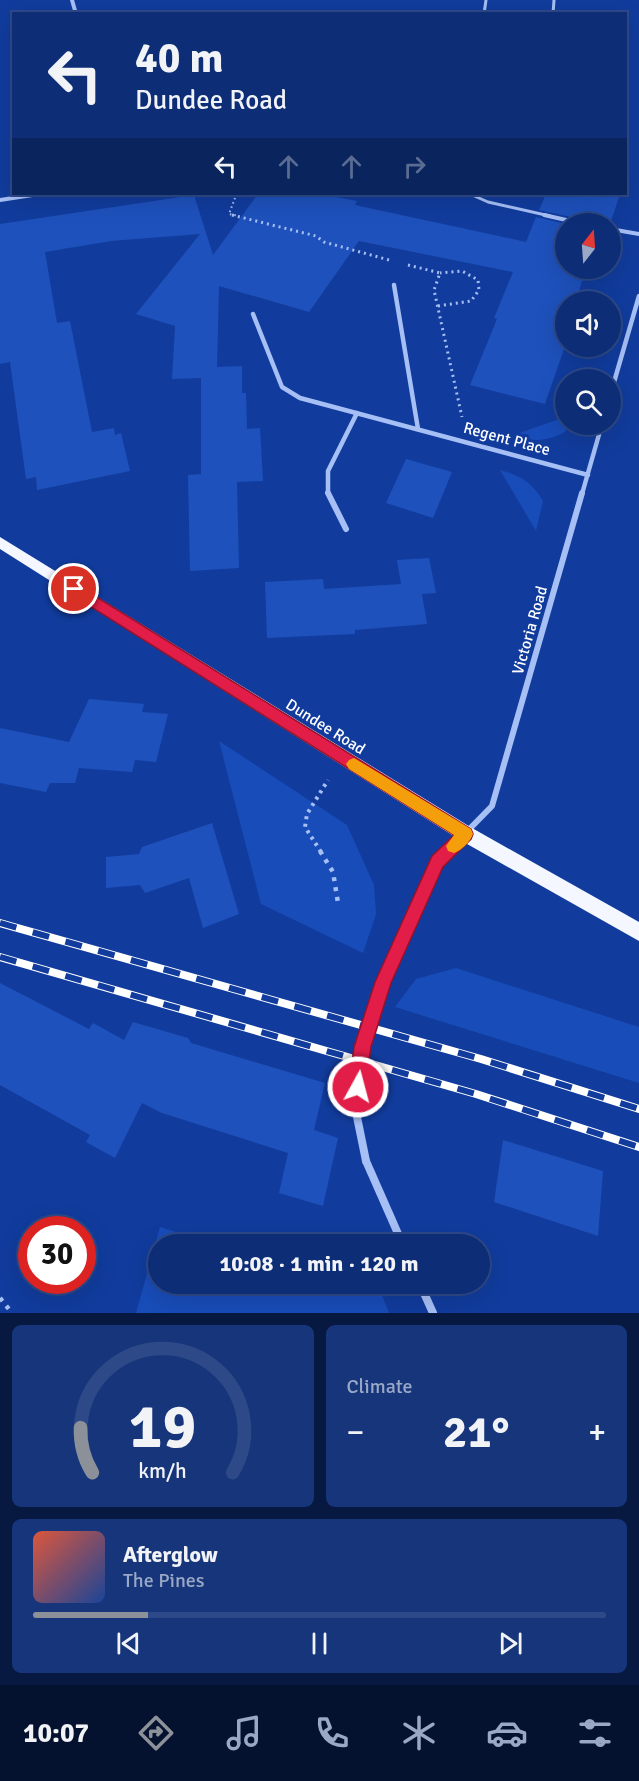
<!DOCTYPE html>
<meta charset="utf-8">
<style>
:root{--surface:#0d2d76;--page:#16357b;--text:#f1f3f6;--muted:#9aa8c5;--line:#2d4988;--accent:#8c9099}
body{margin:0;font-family:Signika,sans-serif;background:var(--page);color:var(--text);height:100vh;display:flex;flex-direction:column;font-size:22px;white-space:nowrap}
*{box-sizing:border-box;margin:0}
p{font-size:20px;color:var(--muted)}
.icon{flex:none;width:33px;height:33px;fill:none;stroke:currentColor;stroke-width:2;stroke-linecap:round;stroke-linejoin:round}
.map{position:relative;height:1313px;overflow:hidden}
.drawer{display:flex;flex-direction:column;gap:12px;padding:12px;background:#071941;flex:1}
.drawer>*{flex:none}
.top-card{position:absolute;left:12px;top:12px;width:615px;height:183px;border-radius:0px;box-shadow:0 6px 24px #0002,0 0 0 2px var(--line);background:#0d2d76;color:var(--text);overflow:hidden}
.needle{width:39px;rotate:17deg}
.buttons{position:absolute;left:555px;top:213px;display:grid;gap:12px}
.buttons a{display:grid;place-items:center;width:66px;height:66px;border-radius:50%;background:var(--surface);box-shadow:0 6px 24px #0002,0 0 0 2px var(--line);font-size:30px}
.speed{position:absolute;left:18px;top:1216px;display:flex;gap:12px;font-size:30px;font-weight:700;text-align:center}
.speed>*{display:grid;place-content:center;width:78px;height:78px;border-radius:50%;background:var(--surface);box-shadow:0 6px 24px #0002,0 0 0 2px var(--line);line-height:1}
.speed .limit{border:9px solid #d22;background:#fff;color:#111}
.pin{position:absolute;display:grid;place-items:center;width:51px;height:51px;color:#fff;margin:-26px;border:3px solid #fff;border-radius:50%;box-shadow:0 2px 6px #0007}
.me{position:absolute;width:66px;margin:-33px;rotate:7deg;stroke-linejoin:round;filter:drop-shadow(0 0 4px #0008)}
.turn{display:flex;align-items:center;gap:21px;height:126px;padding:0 24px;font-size:27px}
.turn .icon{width:78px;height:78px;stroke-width:2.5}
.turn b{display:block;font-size:42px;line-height:51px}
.lanes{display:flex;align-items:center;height:57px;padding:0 24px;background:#0003;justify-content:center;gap:30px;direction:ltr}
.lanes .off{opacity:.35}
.big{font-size:45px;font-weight:700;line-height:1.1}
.drawer .card{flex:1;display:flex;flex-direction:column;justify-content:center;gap:9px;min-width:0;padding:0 21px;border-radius:9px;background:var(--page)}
.drawer .dial{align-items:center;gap:0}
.dial svg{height:156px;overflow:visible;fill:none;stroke:var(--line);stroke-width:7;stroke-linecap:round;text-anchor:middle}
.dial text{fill:var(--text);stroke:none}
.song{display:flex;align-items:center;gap:18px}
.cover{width:72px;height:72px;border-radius:9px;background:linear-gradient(135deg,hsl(10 70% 55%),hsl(220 70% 35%))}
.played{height:6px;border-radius:3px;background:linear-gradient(90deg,var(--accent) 20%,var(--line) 20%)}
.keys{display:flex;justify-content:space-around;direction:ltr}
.heat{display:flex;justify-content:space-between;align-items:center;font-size:33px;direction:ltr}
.drawer .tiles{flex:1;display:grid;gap:12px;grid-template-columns:1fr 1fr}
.card:last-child{grid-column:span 2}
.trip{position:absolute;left:148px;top:1234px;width:342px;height:60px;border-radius:30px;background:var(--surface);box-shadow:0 6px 24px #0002,0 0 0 2px var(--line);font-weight:700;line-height:60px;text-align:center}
.tabs{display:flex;height:96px;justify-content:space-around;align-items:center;background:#05122f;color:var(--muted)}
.tabs .icon{width:42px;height:42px}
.tabs .active{color:var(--accent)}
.tabs b{font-size:27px;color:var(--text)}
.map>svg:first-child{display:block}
.green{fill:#184cb8}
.building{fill:#1e51bc}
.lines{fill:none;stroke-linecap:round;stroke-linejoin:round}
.path-far3{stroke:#a6bff5;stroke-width:2;stroke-dasharray:1.5 3;stroke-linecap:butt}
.path-far2{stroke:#a6bff5;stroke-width:3;stroke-dasharray:2 4;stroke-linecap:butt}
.path-far1{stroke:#a6bff5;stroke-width:4;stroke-dasharray:3 4.5;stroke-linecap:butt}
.path{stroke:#a6bff5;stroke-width:4.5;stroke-dasharray:4 6;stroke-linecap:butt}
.service-far1{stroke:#a6bff5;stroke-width:3}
.service{stroke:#a6bff5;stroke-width:4}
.minor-far3{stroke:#a6bff5;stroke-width:4}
.minor-far2{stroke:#a6bff5;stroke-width:4.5}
.minor-far1{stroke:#a6bff5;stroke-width:6}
.minor{stroke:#a6bff5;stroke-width:8}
.primary{fill:#f4f7ff;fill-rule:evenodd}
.rail-casing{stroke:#fff;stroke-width:8}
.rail{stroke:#113c9d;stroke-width:6;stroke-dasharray:17;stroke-linecap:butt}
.minor-bridge{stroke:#a6bff5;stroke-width:8}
.route{fill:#e11d48;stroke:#92132f;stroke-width:1.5}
.slow{fill:#f59e0b}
.labels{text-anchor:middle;stroke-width:6;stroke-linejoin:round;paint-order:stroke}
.street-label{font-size:16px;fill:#fff;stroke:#113c9d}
</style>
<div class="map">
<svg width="639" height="1313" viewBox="0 0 639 1313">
<rect width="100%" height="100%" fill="#113c9d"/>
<g class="green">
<path d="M565,417L566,424L568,425L565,432C545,442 533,442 511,436Z"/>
<path d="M500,470C521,476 532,482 543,501L536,531Z"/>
<path d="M219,741L347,825L374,885L376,914L363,953L261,904Z"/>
<path d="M456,968L639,1027V1083L395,1007L416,979Z"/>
<path d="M160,1227L219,1245H159V1284H346L382,1295L389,1313H136Z"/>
</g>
<g class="building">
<path d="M258,194H321L357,201L355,205L526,242L536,217L566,224V268H595L591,279L582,281L576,302H566V343L545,404L470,385L497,319L494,318L513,272L359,241L309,312L219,286L217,367L242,366V393H246L247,429L260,428L263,481L237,482L239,568L190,571L188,475L201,474V378L172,379L175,326L136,314L200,234L111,241L45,252L57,323L70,321L92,432L114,428L115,435L121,433L130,471L37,490L36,477L26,479L10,362L0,364V224L194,195L213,255Z"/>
<path d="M546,194H620L610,224H588L585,220L539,210Z"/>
<path d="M406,459L452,472L433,518L386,503Z"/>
<path d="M429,558L436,593L422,594L427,624L355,630V634L267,638L265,582L323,579L324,589L401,584L397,560Z"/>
<path d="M89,699L144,704L142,712L168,714L156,762L135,760L132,772L79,768L75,783H50L46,792L0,783V728L69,742Z"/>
<path d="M212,823L239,914L203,928L189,878L145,893L140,885L106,888V857L139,854L142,847Z"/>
<path d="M0,983L89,1029L93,1023L124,1040L133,1022L188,1038L191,1043L325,1083L314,1130L338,1138L323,1206L279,1193L288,1153L162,1113L142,1103L115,1158L86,1142L90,1135L0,1085Z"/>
<path d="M503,1140L603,1171L598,1236L494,1202Z"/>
</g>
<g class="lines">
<path class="path-far3" d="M235,198L229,214L239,216"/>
<g class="path-far2">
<path d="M232,215L316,236L324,242L389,260"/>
<path d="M408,265L440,273L434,290L462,417"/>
<path d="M438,306L471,301L479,290L478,280L462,271L440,273"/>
</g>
<path class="path-far1" d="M321,852L305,827L307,814L328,780"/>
<g class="path">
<path d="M320,851L333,872L338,903"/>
<path d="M0,1298L12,1313"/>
</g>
<g class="service-far1">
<path d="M484,14L486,0"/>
<path d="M553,14L554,0"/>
<path d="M470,194L488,202L550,216"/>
</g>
<g class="service">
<path d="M544,215L584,224"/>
<path d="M610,229L639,234"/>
</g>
<g class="minor-far3">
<path d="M72,0L76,14"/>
<path d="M0,200L39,194"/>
</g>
<g class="minor-far2">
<path d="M394,285L418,429"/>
<path d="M253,314L282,387L300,398L588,475"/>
<path d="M610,396L639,296"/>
<path d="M328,494V471L357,413"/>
<path d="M582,494L602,424"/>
</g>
<g class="minor-far1">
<path d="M328,493L346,529"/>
<path d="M447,852L492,806L582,493"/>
</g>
<g class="minor">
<path d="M383,982L437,862L448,851"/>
<path d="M366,1161L403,1245"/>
<path d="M420,1284L433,1313"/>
</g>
<path class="primary" d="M0,537L472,828L639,922V941L460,840L0,549Z"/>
<defs>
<g id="rail">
<path d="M0,923L481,1059L639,1109"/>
<path d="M0,957L476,1094L639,1147"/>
</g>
</defs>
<use href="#rail" class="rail-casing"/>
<use href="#rail" class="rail"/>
<path class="minor-bridge" d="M366,1161L355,1107L363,1047L383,982"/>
</g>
<path class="route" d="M74,583L471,829L473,834L471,839L443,867L391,983L371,1047L364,1094L358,1096L351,1094L349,1087L354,1047L375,982L432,856L454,835L69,593L67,589Z"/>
<path class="slow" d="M354,758L471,829L473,834C470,842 462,850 454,853L448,851L446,846L454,835L349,769L346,764L349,760Z"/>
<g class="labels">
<g class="street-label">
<text transform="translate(507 438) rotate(15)" y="6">Regent Place</text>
<text transform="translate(529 630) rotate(-74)" y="6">Victoria Road</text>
<text transform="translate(326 726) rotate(32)" y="6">Dundee Road</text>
</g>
</g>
</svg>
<div class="buttons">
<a><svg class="needle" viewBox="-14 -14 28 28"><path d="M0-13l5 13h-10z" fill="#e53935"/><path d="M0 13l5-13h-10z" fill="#9aa8c5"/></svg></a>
<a><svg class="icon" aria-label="sound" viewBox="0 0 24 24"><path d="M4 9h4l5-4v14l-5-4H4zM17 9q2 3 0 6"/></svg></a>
<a><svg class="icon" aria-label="search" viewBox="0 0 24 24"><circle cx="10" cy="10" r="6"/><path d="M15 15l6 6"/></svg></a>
</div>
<div class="speed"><div class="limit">30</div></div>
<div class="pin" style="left:74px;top:589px;background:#d93025"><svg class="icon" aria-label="arrive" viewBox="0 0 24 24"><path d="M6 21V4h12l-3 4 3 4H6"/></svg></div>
<svg class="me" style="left:358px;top:1087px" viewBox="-20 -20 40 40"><circle r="17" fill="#e11d48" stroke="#fff" stroke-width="3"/><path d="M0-11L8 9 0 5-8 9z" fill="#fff"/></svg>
<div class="trip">10:08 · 1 min · 120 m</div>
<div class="top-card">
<div class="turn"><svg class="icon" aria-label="left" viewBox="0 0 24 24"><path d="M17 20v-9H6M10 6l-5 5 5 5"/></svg><div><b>40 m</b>Dundee Road</div></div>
<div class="lanes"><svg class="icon" aria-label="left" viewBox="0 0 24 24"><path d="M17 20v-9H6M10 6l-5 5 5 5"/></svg><svg class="icon off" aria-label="ahead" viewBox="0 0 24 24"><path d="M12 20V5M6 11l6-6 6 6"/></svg><svg class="icon off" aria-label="ahead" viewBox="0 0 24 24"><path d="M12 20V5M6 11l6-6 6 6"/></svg><svg class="icon off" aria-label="right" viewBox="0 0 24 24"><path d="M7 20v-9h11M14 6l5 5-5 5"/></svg></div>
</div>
</div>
<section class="drawer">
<div class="tiles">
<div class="card dial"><svg viewBox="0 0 100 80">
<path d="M14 69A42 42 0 1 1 86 69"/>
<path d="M14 69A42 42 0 0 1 8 46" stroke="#8c9099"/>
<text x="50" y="56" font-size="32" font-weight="700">19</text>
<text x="50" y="72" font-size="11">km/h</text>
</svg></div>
<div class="card"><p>Climate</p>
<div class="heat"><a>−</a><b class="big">21°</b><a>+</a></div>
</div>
<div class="card">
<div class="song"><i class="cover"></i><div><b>Afterglow</b><p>The Pines</p></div></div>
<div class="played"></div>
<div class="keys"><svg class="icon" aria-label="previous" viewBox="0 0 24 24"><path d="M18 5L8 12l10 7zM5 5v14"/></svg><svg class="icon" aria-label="pause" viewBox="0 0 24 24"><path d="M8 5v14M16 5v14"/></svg><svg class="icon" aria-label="next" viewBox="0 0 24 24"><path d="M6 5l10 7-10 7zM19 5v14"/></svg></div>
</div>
</div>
</section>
<nav class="tabs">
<b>10:07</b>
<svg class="icon active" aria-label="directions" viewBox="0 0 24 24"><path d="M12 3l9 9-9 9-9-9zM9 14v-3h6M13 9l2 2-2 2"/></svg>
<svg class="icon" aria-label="music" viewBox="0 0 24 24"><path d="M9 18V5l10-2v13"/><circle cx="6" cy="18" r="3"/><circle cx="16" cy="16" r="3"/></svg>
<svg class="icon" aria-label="phone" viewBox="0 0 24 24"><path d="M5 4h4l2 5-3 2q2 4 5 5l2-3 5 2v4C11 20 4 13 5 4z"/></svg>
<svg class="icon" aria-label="climate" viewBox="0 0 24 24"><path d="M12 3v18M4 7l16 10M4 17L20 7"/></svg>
<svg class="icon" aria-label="car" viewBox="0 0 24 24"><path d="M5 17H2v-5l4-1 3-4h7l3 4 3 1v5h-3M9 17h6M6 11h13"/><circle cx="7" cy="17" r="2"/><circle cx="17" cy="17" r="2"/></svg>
<svg class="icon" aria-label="filters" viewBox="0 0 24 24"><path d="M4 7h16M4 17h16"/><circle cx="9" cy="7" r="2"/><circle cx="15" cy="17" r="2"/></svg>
</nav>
